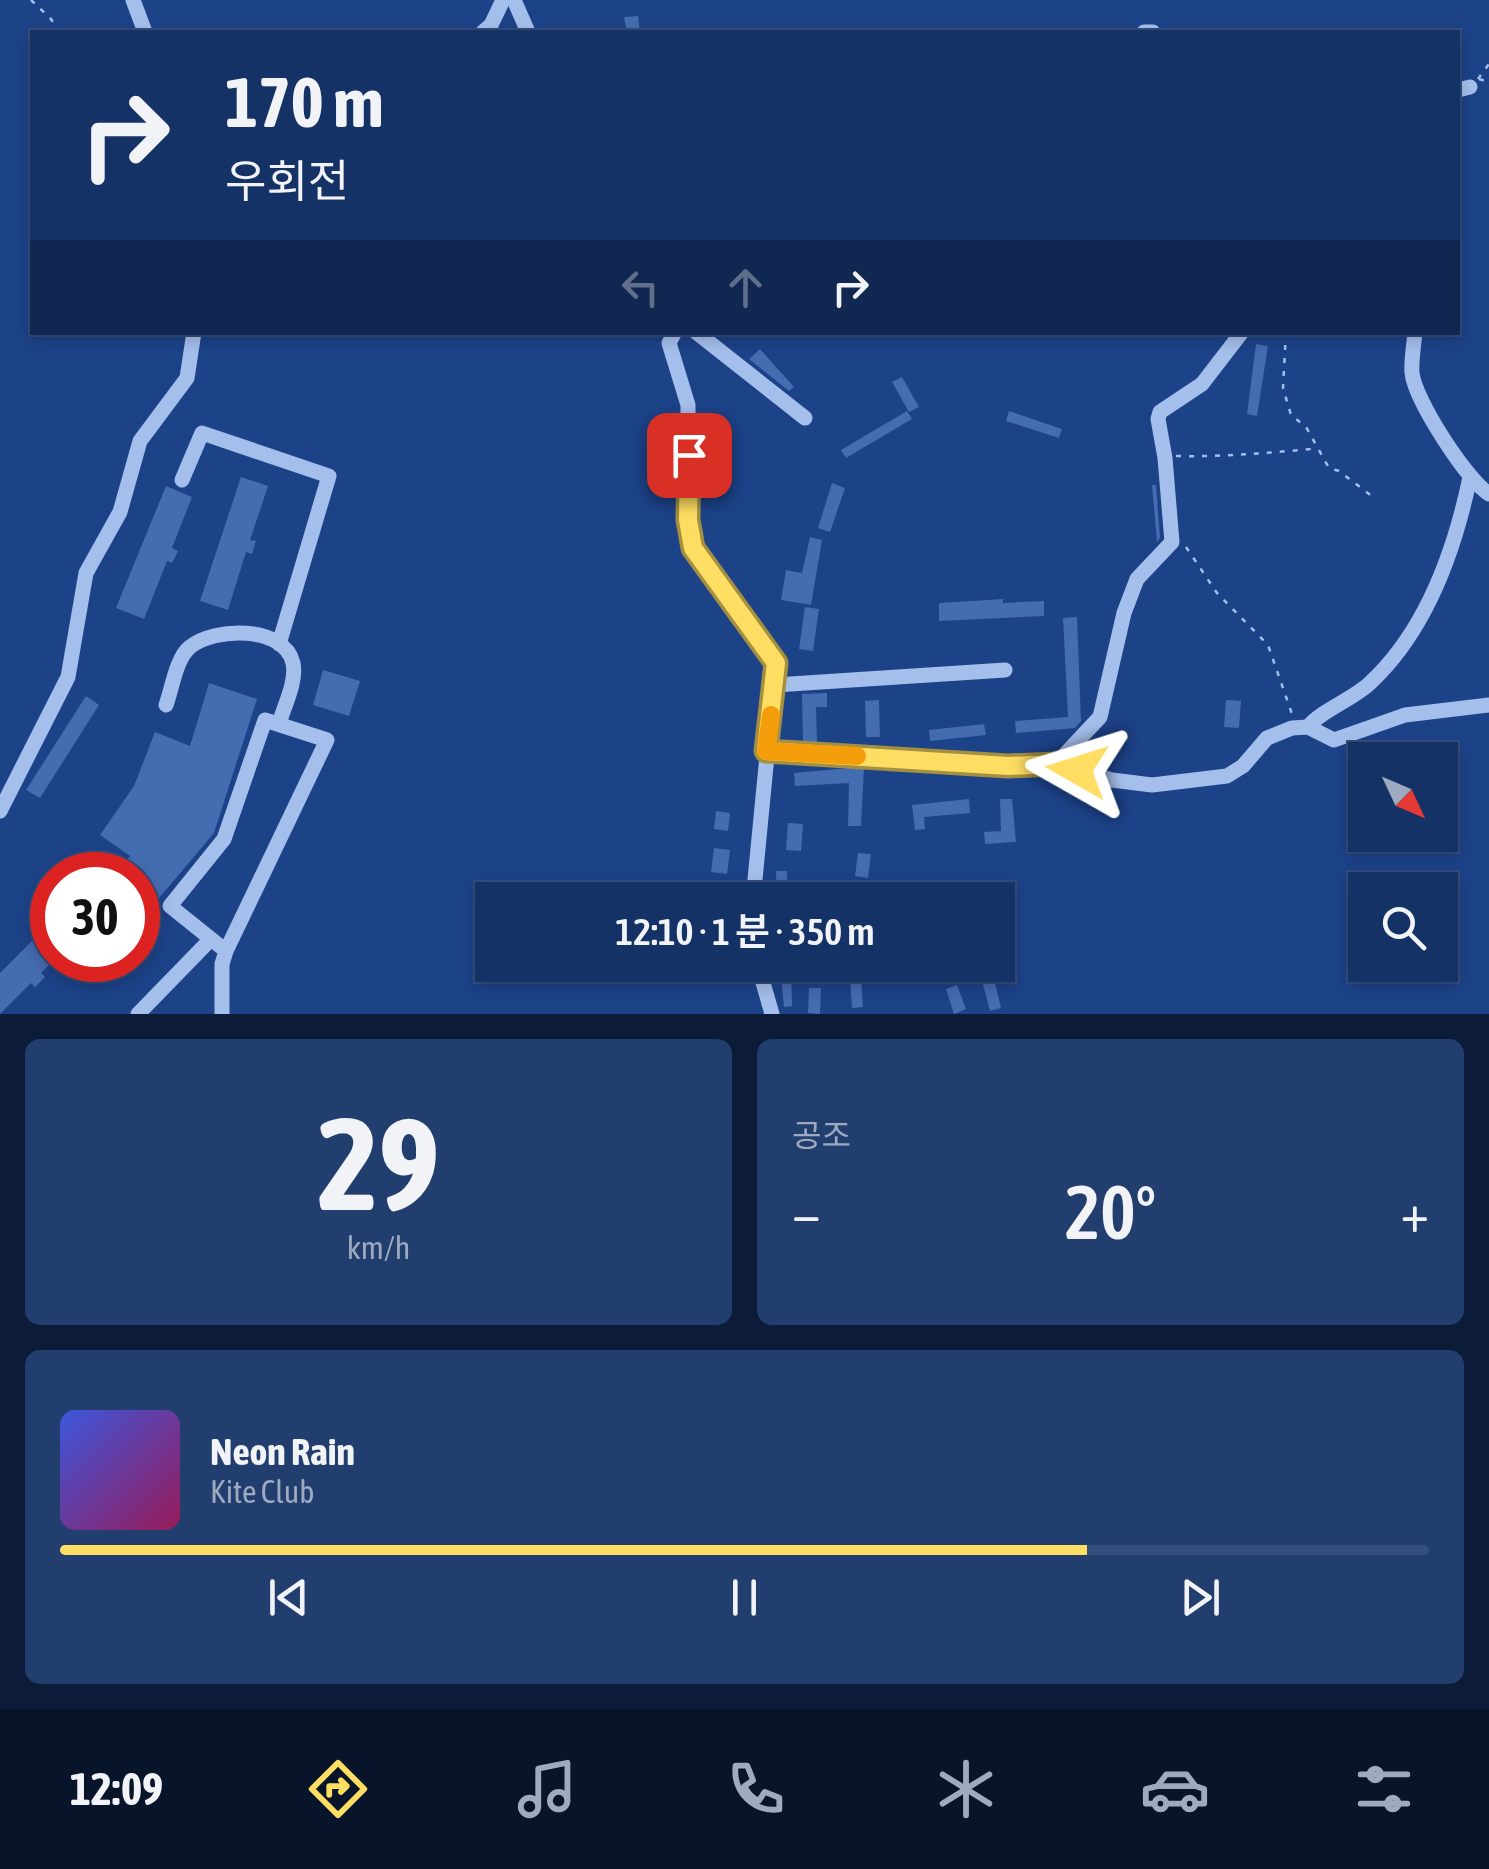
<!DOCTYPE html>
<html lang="ko">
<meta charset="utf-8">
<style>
:root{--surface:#153266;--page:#223e6f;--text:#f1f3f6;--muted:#9daabf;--line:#344d7a;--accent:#fddd62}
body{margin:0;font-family:"Asap Condensed","Noto Sans KR",sans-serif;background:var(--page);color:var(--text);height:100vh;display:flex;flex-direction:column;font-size:38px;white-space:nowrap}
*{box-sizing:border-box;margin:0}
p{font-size:32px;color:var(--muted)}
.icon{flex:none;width:55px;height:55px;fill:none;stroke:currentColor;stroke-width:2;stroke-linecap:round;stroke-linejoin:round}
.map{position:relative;height:1014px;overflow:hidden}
.panel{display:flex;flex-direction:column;gap:25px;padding:25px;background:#0c1c38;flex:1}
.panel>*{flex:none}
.guide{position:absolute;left:30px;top:30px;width:1430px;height:305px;border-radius:0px;box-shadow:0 5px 15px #0003,0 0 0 2px var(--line);background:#153266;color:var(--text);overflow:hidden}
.needle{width:65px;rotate:134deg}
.fabs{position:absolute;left:1348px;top:742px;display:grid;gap:20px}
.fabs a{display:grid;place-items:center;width:110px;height:110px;border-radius:0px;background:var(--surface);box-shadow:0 5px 15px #0003,0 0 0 2px var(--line);font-size:50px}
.speed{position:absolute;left:30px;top:852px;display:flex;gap:20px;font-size:50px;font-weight:700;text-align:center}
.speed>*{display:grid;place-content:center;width:130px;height:130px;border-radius:50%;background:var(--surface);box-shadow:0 5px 15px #0003,0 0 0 2px var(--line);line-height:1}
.speed .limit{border:15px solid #d22;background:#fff;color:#111}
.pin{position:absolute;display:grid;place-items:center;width:85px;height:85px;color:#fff;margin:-42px;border-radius:20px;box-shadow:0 5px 15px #0006}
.me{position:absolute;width:110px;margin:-55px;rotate:276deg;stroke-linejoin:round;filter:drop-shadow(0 0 8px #0008)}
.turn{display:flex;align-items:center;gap:35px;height:210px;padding:0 30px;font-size:45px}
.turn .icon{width:130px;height:130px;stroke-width:2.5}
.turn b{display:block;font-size:70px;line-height:85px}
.lanes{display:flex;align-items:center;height:95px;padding:0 30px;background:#0003;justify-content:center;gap:50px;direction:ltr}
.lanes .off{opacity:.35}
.big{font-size:75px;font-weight:600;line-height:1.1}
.panel .widget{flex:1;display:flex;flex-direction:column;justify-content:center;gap:15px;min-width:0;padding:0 35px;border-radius:15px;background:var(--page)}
.panel .dial{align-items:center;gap:0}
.dial b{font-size:130px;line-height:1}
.song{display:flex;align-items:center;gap:30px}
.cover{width:120px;height:120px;border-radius:15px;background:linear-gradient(135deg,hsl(230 70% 55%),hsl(330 70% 35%))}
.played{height:10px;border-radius:5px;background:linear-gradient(90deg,var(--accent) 75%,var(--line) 75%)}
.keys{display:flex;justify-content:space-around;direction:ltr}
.heat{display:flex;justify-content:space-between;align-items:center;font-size:55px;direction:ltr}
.panel .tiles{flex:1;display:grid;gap:25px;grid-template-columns:1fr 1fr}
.widget:last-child{grid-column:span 2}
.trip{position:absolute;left:475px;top:882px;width:540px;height:100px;border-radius:0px;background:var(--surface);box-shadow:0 5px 15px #0003,0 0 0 2px var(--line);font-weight:600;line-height:100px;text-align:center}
.tab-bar{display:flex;height:160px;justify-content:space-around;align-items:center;background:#081429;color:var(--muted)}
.tab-bar .icon{width:70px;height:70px}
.tab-bar .on{color:var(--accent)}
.tab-bar b{font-size:45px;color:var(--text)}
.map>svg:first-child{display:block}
.building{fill:#446cb1}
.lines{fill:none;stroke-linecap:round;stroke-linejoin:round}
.path{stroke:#a5bfec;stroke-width:2.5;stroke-dasharray:5 8;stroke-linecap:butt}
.minor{stroke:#a5bfec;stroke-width:15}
.route-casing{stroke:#a49040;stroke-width:25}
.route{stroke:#fddd62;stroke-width:18}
.slow{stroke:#f59e0b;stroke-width:18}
</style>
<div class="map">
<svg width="1489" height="1014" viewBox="0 0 1489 1014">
<rect width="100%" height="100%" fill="#1c4288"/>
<g class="building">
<path d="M638,16L640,32H627L624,17Z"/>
<path d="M1256,344L1268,346L1257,416L1247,414Z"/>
<path d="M760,349L794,387L789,391L749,359Z"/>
<path d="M902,377L919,407L909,412L892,382Z"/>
<path d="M907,411L912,419L846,458L841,450Z"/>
<path d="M1009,411L1062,429L1059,438L1006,421Z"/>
<path d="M241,477L268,486L250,540L256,541L252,554L246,552L228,610L200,601Z"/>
<path d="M832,483L845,488L830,532L818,528Z"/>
<path d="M1152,485H1156L1160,538L1157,542Z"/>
<path d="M166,486L192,497L172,548L178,551L172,563L167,561L144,619L116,608Z"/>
<path d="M810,537L822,540L811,605L781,600L786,570L802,573Z"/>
<path d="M1003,599V603L1044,601V616L939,621V603Z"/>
<path d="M805,607L819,609L813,651L799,649Z"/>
<path d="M1077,617L1081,721L1075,728L1016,733L1015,721L1068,717L1063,618Z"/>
<path d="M323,670L360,681L349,716L313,705Z"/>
<path d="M209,683L257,699L214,833L138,923V875H114L130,856L100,835L134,786L155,732L190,746Z"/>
<path d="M827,693V707H816L817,743L803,742L802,694Z"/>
<path d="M86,696L99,705L40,798L26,790Z"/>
<path d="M879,700L880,737H866L865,701Z"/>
<path d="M1226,700L1241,701L1239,728L1224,727Z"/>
<path d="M984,724L986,735L930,741L929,730Z"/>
<path d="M849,768H864L861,826H848L849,783L795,786L794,773Z"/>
<path d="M969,799L970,813L924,817L925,829L915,830L912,805Z"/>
<path d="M1000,799H1012L1016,842L985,844L984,832L1001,831Z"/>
<path d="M716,811L730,813L728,831L714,829Z"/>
<path d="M788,823L803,824L801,851L786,850Z"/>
<path d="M714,848L730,850L727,874L711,872Z"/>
<path d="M858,853L871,854L868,878L855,876Z"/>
<path d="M776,871H787L788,900H777Z"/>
<path d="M52,921V962L41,973L45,977L35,987L31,983L0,1014V973Z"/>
<path d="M780,965H791L792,1006L784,1007Z"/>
<path d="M991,966L1001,1008L990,1011L979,969Z"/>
<path d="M861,978L863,1007L852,1008L850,979Z"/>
<path d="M957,985L966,1009L954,1014L946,989Z"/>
<path d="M809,988H821L820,1014L808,1013Z"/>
</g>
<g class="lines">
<g class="path">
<path d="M31,0L51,19L59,32"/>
<path d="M1478,79L1489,64"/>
<path d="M1479,79L1489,82"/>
<path d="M648,332L657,339"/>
<path d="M1286,332L1283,388L1291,415L1306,427L1329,468L1339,471L1373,497"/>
<path d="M1176,456C1222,457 1266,453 1312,449"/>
<path d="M1186,547L1217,593L1268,645L1292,714"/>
</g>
<g class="minor">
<path d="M133,0L145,32"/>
<path d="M514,0L528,32"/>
<path d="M483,32L491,25L503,0"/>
<path d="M1144,32H1153"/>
<path d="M1458,90L1470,87"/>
<path d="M675,332L669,343L688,405V519L693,548L776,663L753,900"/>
<path d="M696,332L805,418"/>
<path d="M1415,332C1414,345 1411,360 1412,373C1415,400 1466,479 1489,494"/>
<path d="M182,480L202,433L329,476L279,644"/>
<path d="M775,685L1005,670"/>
<path d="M166,705C172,689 176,658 190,647C214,627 284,625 293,663C297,682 284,706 279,724"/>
<path d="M1308,727C1320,711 1352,700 1370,683C1426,631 1455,549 1470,477"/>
<path d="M766,751L1008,766L1056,764L1112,780L1152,785L1227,776L1243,766L1267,738L1292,728L1308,727L1334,740L1405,715L1489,705"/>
<path d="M1056,764L1100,717L1124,613L1137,579L1172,542L1165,458L1158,419L1160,412L1202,384L1242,332"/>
<path d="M0,811L68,677L86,573L120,512L140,441L187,378L194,332"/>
<path d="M758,965L772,1014"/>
<path d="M138,1014L211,939"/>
<path d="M222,1014V964L226,951L327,740L265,720L224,839L170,906L226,951"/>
</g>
</g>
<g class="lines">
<defs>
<path id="route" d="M689,455L688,520L693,548L776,663L766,751L1008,766L1056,764L1077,770"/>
</defs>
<use href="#route" class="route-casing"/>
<use href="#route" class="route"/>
<path class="slow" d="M771,715L766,751L857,756"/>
</g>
</svg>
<div class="fabs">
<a><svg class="needle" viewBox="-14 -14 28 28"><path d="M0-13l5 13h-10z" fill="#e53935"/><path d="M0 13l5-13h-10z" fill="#9daabf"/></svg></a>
<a><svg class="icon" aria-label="search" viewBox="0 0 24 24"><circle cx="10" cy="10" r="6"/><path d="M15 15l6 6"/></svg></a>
</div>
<div class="speed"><div class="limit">30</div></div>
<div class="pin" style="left:689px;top:455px;background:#d93025"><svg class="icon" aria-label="arrive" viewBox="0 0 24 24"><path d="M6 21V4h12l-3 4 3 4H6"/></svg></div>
<svg class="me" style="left:1077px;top:770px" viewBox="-20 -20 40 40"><path d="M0-17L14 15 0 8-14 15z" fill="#fddd62" stroke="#fff" stroke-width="4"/></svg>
<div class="trip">12:10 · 1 분 · 350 m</div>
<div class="guide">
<div class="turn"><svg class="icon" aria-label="right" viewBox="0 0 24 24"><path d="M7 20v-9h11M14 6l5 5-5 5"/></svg><div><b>170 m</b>우회전</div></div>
<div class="lanes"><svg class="icon off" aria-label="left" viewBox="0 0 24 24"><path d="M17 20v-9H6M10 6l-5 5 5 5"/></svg><svg class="icon off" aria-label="ahead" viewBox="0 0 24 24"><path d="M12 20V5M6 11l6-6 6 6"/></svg><svg class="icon" aria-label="right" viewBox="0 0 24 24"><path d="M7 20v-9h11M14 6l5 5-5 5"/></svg></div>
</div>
</div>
<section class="panel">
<div class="tiles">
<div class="widget dial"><b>29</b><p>km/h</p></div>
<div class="widget"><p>공조</p>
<div class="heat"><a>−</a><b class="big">20°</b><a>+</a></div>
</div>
<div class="widget">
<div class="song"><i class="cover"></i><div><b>Neon Rain</b><p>Kite Club</p></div></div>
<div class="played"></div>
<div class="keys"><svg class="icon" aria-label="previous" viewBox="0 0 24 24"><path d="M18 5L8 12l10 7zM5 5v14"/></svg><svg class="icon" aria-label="pause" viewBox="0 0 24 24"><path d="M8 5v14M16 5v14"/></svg><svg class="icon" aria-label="next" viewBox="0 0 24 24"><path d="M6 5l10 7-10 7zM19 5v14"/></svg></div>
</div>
</div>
</section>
<nav class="tab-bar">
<b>12:09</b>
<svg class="icon on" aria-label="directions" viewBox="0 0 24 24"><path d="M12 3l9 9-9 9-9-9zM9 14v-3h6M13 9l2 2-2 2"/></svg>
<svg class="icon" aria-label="music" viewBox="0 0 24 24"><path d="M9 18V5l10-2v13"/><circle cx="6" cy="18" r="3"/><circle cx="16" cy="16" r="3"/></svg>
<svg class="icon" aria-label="phone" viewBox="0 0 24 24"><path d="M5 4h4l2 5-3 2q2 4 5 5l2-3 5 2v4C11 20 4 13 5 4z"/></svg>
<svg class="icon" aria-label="climate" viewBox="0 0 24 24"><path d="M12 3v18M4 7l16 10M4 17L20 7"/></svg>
<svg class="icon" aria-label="car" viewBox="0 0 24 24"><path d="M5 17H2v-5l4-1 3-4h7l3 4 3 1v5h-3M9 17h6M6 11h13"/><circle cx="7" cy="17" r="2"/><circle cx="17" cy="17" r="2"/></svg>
<svg class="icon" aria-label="filters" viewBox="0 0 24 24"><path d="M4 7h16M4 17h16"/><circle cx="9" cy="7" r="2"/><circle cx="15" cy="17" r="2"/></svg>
</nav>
